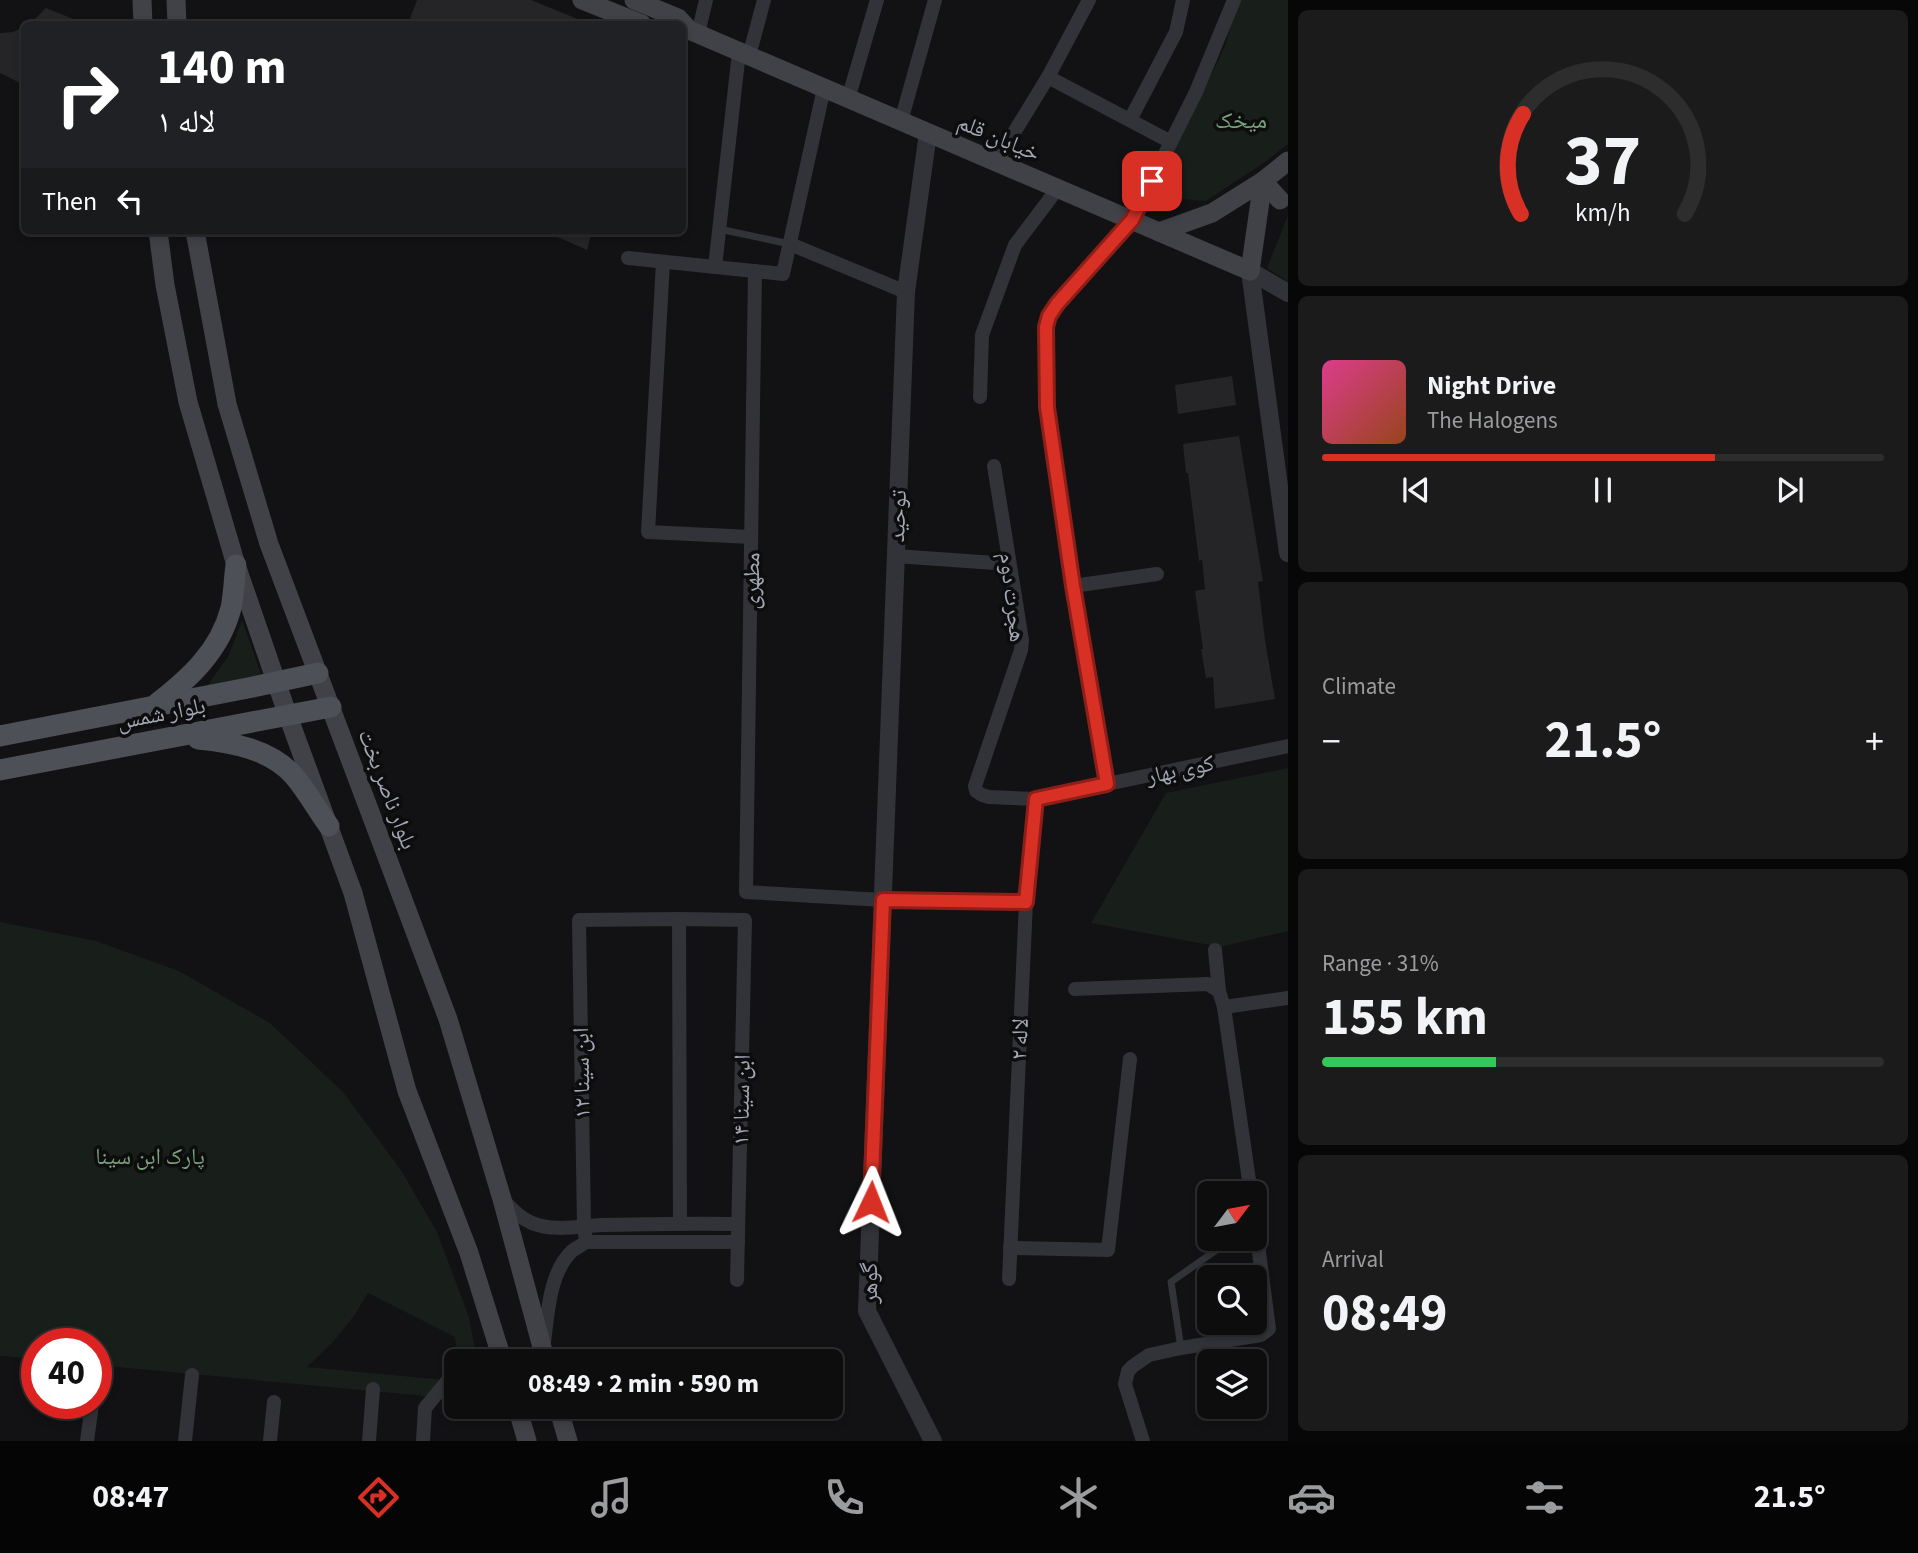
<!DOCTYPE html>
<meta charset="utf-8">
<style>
:root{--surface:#0e0d0e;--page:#1c1b1c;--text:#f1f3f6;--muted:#9b9c9e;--line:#2e2d2e;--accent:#d93025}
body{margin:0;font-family:"Source Sans 3","Noto Naskh Arabic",sans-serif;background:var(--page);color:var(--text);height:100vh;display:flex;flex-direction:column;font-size:26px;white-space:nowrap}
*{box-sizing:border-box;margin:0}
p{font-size:23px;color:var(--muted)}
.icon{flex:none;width:38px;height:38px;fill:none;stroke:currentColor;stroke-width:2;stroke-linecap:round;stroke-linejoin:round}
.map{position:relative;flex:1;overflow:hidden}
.panel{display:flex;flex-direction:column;gap:10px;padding:10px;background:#080708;width:630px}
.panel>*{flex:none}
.banner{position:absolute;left:21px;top:21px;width:665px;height:214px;border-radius:10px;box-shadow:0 4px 10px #0003,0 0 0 2px var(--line);background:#202124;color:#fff;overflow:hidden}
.needle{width:46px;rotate:58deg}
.fabs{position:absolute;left:1197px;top:1181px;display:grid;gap:14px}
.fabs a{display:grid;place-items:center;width:70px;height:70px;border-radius:10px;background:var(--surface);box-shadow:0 4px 10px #0003,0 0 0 2px var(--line);font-size:35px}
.speed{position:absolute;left:21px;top:1328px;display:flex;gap:14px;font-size:35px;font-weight:700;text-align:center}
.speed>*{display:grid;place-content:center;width:91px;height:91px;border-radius:50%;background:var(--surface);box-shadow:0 4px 10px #0003,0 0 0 2px var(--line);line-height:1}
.speed .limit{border:10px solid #d22;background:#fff;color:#111}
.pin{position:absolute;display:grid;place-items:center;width:60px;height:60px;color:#fff;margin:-30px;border-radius:14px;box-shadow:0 4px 10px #0006}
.me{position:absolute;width:77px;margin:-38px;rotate:2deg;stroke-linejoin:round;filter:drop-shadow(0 0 5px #0008)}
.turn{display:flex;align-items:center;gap:24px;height:147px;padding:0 21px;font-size:32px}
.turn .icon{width:91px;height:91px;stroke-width:2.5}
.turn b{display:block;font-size:49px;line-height:60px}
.then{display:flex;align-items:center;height:66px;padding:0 21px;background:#0003;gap:14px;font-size:26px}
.big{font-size:52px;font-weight:700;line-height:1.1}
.panel .card{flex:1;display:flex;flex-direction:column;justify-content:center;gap:10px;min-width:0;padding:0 24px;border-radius:10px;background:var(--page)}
.panel .dial{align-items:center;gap:0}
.dial svg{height:182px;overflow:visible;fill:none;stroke:var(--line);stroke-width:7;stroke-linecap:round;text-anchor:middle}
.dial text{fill:var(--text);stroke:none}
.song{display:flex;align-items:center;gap:21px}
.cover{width:84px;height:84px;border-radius:10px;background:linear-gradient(135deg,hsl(330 70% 55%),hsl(20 70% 35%))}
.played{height:7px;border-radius:4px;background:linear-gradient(90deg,var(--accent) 70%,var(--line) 70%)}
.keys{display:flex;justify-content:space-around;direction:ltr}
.heat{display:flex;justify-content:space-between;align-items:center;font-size:38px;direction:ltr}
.charge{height:10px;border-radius:5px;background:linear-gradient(90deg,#34c759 31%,var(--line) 0)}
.trip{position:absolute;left:444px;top:1349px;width:399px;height:70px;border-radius:10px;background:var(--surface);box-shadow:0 4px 10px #0003,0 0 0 2px var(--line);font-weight:700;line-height:70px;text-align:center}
.dock{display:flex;height:112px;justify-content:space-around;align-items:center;background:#060506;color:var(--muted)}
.dock .icon{width:49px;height:49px}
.dock .active{color:var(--accent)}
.dock b{font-size:32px;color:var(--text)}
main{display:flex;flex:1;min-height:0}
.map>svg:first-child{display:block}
.green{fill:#181e19}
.building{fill:#252427}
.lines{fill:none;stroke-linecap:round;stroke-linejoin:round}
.service{stroke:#323338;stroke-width:7}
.minor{stroke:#323338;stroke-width:14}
.tertiary{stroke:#323338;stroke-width:18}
.secondary{stroke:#404248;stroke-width:19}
.primary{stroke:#4e5057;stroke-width:21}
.route-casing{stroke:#8d1f18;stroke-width:18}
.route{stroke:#d93025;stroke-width:12}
.labels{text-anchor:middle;stroke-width:7;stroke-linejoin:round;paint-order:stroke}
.park-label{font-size:23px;fill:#78a17c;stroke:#0d0d0e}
.street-label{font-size:23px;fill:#a2a7b5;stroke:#0d0d0e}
</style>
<main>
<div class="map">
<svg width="1288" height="1441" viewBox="0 0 1288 1441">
<rect width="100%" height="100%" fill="#121113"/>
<g class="green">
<path d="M1238,0H1288V144L1265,162L1206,201L1152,197L1225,46Z"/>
<path d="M1288,215V282L1267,268Z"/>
<path d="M242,620L262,677L207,686L229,655Z"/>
<path d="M1288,768V931L1220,947L1091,923L1166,793Z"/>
<path d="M0,922L96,941L179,971L270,1023L343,1092L401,1170L437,1232L469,1317L477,1361H458L455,1337L368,1293L354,1316L333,1342L307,1367L457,1381V1399L96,1365V1344H37V1359L0,1356Z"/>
</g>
<g class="building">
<path d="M417,0H531L590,24H408Z"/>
<path d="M46,8L86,24H30Z"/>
<path d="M24,27V85L0,73V33L13,32Z"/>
<path d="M544,231H592L587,250Z"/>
<path d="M1232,376L1236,405L1178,414L1175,385Z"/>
<path d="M1239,436L1263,581L1258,582L1265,640L1275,699L1215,709L1213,677L1206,678L1201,649H1203L1195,591L1205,589L1202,560L1199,561L1188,473H1186L1183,444Z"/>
</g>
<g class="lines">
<g class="service">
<path d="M719,229L790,244"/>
<path d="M1181,1348L1171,1282L1232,1239"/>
</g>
<g class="minor">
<path d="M698,34L706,0"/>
<path d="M749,56L764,0"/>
<path d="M1048,77L1171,142"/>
<path d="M848,99L877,0"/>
<path d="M1130,120L1176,32L1183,0"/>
<path d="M901,121L935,0"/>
<path d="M996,162L1048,77L1089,0"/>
<path d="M790,244L906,292"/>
<path d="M628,258L783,274L824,88"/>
<path d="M663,262L648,532L751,537"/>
<path d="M715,267L739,52"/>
<path d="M755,271L746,892L883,900L1026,902"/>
<path d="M980,397L982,335L1015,245L1058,188"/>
<path d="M994,466L1022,640L1021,650L975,786L976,791L982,795L989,797L1036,799L1288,746"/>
<path d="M896,556L1009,564"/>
<path d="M1073,586L1157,574"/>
<path d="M1107,784L1073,586L1047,407L1046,327L1049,316L1057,304L1132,220L1196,92L1234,0"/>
<path d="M679,919L680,1223"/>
<path d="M1215,950L1219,991"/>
<path d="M1075,989L1208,984L1219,991L1224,1007L1251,1194"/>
<path d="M1224,1007L1288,998"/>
<path d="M503,1200C512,1209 520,1218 532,1223C554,1232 580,1226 602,1225C648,1224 693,1223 738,1224"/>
<path d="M586,1242L584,1225L579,920L679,919L745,920L737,1280"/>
<path d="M1010,1248L1108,1250L1130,1059"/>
<path d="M1009,1279L1026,902L1036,799"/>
<path d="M544,1342C548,1313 549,1273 572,1251C576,1248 582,1245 586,1242H738"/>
<path d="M87,1441L92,1404"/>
<path d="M185,1441L192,1375"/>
<path d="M270,1441L274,1402"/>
<path d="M369,1441L373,1389"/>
<path d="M423,1441L425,1408L454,1373"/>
<path d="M1143,1441L1125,1384L1128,1371L1133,1366L1149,1355L1181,1348L1261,1335L1269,1329L1255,1221"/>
</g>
<g class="tertiary">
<path d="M928,133L906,292L867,1311L933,1441"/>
<path d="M1250,271L1288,553"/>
<path d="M1250,271L1288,293"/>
</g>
<g class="secondary">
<path d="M142,0L143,24"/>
<path d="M176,0L177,24"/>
<path d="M582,0L642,24"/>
<path d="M634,0L678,18L689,30L1250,271"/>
<path d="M158,231L165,285L188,402L236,565L288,716L353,893L407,1091L469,1253L503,1362"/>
<path d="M195,231L227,404L269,544L448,1019L502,1199L546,1362"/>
<path d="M1159,232L1212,213L1263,181L1280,200"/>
<path d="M1250,271L1263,181L1288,161"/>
<path d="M517,1407L527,1441"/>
<path d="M558,1407L568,1441"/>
</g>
<g class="primary">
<path d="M155,705C189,679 220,651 231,608C234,594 234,579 236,565"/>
<path d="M0,736L253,687L318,673"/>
<path d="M198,739C230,742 271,749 294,776C307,791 317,810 329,826"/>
<path d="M0,770L331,707"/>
</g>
</g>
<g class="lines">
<defs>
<path id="route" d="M871,1202L883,900L1026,902L1036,799L1107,784L1073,586L1047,407L1046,327L1049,316L1057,304L1132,220L1152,181"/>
</defs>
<use href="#route" class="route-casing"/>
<use href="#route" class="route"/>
</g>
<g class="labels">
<g class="park-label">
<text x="1241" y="128">میخک</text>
<text x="150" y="1164">پارک ابن سینا</text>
</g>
<g class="street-label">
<text transform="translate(999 137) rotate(23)" y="8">خیابان قلم</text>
<text transform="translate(897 516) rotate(-88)" y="8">توحید</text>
<text transform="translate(751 581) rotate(-89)" y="8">مطهری</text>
<text transform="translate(1013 597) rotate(83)" y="8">هجرت دوم</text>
<text transform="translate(161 713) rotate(-11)" y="8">بلوار شمس</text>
<text transform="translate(1180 769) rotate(-12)" y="8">کوی بهار</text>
<text transform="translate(388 789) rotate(69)" y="8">بلوار ناصر بخت</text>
<text transform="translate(1019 1039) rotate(-87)" y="8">لاله ۲</text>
<text transform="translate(581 1073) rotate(-91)" y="8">ابن سینا ۱۲</text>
<text transform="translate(741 1100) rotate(-89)" y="8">ابن سینا ۱۴</text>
<text transform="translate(869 1283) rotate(-90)" y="8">گوهر</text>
</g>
</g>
</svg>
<div class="fabs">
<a><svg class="needle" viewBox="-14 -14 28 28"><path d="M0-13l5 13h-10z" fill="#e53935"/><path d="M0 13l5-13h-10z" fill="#9b9c9e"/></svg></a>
<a><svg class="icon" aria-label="search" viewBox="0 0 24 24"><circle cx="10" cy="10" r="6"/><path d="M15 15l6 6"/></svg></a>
<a><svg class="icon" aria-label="layers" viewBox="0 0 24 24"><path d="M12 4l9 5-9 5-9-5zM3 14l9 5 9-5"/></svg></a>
</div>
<div class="speed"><div class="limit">40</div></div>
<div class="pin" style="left:1152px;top:181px;background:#d93025"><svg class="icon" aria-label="arrive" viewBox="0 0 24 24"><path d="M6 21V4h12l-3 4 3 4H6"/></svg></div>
<svg class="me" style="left:871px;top:1202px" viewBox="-20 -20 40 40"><path d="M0-17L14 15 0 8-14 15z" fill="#d93025" stroke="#fff" stroke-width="4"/></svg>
<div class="trip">08:49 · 2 min · 590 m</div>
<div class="banner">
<div class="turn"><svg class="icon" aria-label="right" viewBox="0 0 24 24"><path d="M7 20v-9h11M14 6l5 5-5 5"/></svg><div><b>140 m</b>لاله ۱</div></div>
<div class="then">Then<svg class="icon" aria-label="left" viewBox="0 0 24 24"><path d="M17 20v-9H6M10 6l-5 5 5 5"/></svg></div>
</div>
</div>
<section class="panel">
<div class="card dial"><svg viewBox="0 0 100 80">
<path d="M14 69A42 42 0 1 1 86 69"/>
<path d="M14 69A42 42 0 0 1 15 25" stroke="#d93025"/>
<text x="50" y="56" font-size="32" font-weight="700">37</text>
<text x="50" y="72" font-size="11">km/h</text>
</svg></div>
<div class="card">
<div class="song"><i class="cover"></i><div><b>Night Drive</b><p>The Halogens</p></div></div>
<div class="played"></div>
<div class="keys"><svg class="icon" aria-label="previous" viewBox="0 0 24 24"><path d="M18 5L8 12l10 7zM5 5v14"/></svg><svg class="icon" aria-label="pause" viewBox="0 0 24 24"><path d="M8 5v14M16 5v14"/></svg><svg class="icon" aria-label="next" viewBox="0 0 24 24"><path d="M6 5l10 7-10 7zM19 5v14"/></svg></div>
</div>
<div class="card"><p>Climate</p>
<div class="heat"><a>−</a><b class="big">21.5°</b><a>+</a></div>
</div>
<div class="card"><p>Range · 31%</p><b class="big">155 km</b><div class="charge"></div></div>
<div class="card"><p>Arrival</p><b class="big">08:49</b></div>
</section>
</main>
<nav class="dock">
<b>08:47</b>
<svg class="icon active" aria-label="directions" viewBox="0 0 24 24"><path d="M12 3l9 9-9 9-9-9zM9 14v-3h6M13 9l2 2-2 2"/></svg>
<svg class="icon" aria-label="music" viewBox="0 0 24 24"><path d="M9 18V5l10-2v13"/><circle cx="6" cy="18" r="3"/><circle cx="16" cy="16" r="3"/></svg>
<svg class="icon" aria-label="phone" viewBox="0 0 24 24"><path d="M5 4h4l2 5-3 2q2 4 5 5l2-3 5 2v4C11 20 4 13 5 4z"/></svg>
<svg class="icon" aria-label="climate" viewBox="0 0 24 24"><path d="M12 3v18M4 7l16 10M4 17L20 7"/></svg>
<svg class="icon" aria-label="car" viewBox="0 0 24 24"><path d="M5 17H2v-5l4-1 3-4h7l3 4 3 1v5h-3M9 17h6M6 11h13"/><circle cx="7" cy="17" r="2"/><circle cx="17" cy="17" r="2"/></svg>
<svg class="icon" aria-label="filters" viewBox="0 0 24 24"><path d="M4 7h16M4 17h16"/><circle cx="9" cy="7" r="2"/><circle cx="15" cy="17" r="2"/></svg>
<b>21.5°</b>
</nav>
